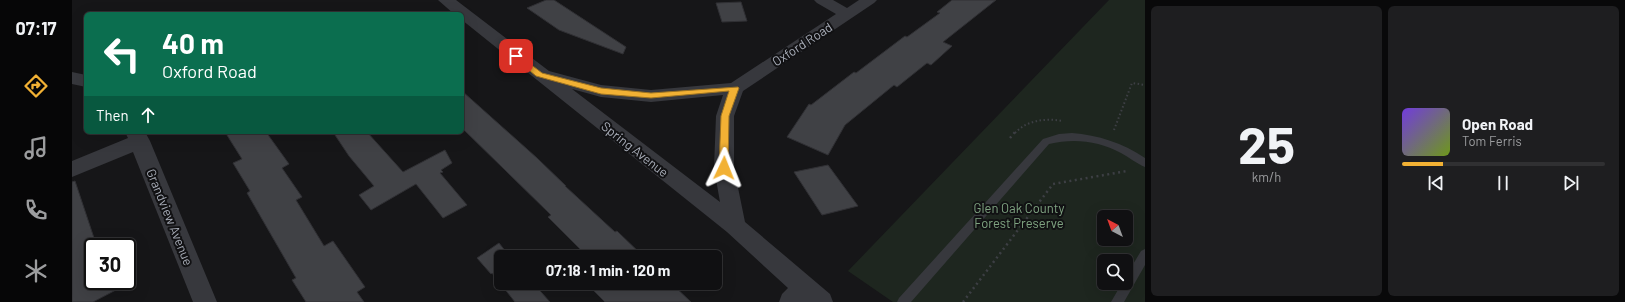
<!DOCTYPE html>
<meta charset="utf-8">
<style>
:root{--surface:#101012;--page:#1e1e20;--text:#f1f3f6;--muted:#9c9d9f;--line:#303032;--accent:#f2b134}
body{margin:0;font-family:Barlow,sans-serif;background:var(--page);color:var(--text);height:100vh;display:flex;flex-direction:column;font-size:15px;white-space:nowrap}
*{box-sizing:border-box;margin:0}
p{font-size:13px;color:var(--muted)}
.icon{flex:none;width:22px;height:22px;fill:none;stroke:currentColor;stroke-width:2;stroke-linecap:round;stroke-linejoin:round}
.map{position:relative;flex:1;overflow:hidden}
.details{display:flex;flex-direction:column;gap:6px;padding:6px;background:#09090a;width:480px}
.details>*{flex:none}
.guide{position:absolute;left:12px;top:12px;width:380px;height:122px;border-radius:6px;box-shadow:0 4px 16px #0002,0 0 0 1px var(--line);background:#0b6e4f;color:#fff;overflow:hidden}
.needle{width:26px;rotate:319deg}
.buttons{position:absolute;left:1025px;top:210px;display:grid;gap:8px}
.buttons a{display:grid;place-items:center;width:36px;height:36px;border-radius:6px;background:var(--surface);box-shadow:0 4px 16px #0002,0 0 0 1px var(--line);font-size:20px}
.speed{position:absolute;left:12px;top:238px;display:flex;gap:8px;font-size:20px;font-weight:700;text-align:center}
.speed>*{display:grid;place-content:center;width:52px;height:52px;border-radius:50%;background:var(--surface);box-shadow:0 4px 16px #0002,0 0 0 1px var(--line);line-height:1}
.speed .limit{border:2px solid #111;border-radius:6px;background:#fff;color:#111}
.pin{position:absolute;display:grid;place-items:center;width:34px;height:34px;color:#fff;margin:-17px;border-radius:8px;box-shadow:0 2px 6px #0006}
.me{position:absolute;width:44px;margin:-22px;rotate:2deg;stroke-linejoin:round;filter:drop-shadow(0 0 3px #0008)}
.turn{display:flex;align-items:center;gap:14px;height:84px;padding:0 12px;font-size:18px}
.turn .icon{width:52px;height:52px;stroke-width:2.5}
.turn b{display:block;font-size:28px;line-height:34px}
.then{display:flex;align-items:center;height:38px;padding:0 12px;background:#0003;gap:8px;font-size:15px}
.details .widget{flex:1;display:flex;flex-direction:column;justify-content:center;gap:6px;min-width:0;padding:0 14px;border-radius:6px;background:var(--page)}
.details .dial{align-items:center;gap:0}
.dial b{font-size:52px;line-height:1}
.song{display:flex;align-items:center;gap:12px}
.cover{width:48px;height:48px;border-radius:6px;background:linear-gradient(135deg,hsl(260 70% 55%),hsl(80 70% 35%))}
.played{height:4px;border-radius:2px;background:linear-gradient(90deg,var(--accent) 20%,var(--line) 20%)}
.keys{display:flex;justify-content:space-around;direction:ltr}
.details .tiles{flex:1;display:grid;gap:6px;grid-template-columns:repeat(2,1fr)}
.trip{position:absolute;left:422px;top:250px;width:228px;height:40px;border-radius:6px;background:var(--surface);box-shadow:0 4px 16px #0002,0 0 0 1px var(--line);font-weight:700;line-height:40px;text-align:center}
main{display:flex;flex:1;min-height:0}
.dock{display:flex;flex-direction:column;width:72px;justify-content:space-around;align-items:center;background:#060607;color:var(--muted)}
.dock .icon{width:28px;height:28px}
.dock .on{color:var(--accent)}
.dock b{font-size:18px;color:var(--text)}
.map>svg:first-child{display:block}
.green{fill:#1e261f;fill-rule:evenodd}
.building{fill:#404145;stroke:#303034}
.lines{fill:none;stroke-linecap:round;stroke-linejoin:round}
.path-far1{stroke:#3d3f44;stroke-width:2;stroke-dasharray:1.5 2.5;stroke-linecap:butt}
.path{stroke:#3d3f44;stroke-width:2.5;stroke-dasharray:2 3.5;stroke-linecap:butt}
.lane{fill:#37383d;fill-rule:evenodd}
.street{fill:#37383d;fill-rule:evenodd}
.route{fill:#f2b134;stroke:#9d7322}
.labels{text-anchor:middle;stroke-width:4;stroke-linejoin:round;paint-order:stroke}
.street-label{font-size:13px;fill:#a8adb8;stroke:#111113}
.park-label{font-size:13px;fill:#7fa381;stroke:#111113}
</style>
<main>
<nav class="dock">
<b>07:17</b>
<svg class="icon on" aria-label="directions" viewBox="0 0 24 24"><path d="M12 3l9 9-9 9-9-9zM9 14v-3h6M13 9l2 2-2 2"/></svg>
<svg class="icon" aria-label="music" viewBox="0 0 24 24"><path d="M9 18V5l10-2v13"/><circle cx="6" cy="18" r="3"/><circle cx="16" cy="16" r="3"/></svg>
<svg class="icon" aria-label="phone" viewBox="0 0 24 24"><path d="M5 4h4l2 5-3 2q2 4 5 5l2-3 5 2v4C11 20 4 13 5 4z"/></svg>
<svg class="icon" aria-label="climate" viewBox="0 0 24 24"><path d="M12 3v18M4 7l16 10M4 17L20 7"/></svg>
</nav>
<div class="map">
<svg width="1073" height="302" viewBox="0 0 1073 302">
<rect width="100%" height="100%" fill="#161618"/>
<path class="green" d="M1037,0H1073V302H821L776,271ZM1032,217H1054V239H1032ZM1032,261H1054V283H1032Z"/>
<g class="building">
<path d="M474,0H482L554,47L551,54L487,30L455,8Z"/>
<path d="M880,0H924L871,42L880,46L859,65L855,63L825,87L822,85L773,125L756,155L715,137L737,104L739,105L782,72L784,73L833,36L835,37L868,13L865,12Z"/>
<path d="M669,2L675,21L650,22L644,3Z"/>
<path d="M390,91L465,158L494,186H493L543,232L545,231L572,257H509L513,254L476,217L479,215L390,128Z"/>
<path d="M153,132H194L217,164L210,168L230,197L224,200L252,246L261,241L293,287L285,292L292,302H234L220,280L224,278L175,193L178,191L161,163L170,159Z"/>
<path d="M261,132H295L331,172L373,150L380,163L369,170L371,172L368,173L395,205L371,218L344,184L299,210L287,195L302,186L277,156Z"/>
<path d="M756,165L786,206L750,215L722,172Z"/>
<path d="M3,181L25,247H21V281H61L21,302H0V182Z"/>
<path d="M427,243L438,257H429V283H461L478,302H443L420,273L419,274L405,258Z"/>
<path d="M514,283H599L619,302H533Z"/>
</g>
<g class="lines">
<g class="path-far1">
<path d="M1042,130L1060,83L1073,85"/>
<path d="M943,133C955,120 974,118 991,121"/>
</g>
<g class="path">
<path d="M938,138L943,132"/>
<path d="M891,302L981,184L1055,171"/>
</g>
<g class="lane">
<path d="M1000,133C1026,135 1051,143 1073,158V167C1065,164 1057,157 1049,153C1027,141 1002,138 977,144L839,302H825L827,298L971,139L987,134Z"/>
<path d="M1073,249V265L1052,302H1039L1050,283H1054V276L1069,251Z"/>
</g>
<g class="street">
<path d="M366,0H384L477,71L529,85L579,90L659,83L764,14L745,3L742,0H761L775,8L787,0H805L802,3L671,91L662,116V168L673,222L758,294L761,302H707L710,294L716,288L655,232L390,20V14H382ZM500,89L529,97L579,102L651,95L644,116L642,168L648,202Z"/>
<path d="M0,72L14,75V87L0,84Z"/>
<path d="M53,132H73L78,141L145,302H121L61,152L0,177V161L56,138Z"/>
</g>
</g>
<path class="route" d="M444,53L470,73L529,88L579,93L666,87L667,88L657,116L656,168L652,172L647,168L649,116L657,91L579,98L529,94L464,76L441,57V54Z"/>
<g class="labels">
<g class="street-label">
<text transform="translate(730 44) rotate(-33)" y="5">Oxford Road</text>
<text transform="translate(563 149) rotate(38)" y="5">Spring Avenue</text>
<text transform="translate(98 217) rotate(68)" y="5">Grandview Avenue</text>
</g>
<g class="park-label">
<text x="947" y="213">Glen Oak County<tspan x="947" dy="15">Forest Preserve</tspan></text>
</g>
</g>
</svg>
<div class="buttons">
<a><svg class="needle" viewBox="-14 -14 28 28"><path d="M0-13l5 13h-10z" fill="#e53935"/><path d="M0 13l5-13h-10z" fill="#9c9d9f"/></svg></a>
<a><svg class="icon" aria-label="search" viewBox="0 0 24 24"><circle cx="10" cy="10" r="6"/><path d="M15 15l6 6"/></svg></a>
</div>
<div class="speed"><div class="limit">30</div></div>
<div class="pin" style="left:444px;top:56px;background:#d93025"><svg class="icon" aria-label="arrive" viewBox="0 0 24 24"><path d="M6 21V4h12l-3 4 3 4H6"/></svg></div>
<svg class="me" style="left:652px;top:168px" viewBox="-20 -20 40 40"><path d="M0-17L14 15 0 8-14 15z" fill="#f2b134" stroke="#fff" stroke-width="4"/></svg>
<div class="trip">07:18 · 1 min · 120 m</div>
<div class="guide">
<div class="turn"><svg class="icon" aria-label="left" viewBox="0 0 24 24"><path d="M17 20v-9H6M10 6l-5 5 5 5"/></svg><div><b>40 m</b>Oxford Road</div></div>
<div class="then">Then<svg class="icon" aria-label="ahead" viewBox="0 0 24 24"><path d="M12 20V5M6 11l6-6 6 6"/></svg></div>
</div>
</div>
<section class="details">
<div class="tiles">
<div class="widget dial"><b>25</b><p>km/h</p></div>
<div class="widget">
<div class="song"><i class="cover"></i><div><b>Open Road</b><p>Tom Ferris</p></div></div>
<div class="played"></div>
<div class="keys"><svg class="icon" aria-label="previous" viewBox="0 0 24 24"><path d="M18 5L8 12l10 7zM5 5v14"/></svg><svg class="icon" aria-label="pause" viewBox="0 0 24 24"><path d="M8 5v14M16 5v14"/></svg><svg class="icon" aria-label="next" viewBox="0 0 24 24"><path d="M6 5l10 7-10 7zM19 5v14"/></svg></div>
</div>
</div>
</section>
</main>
